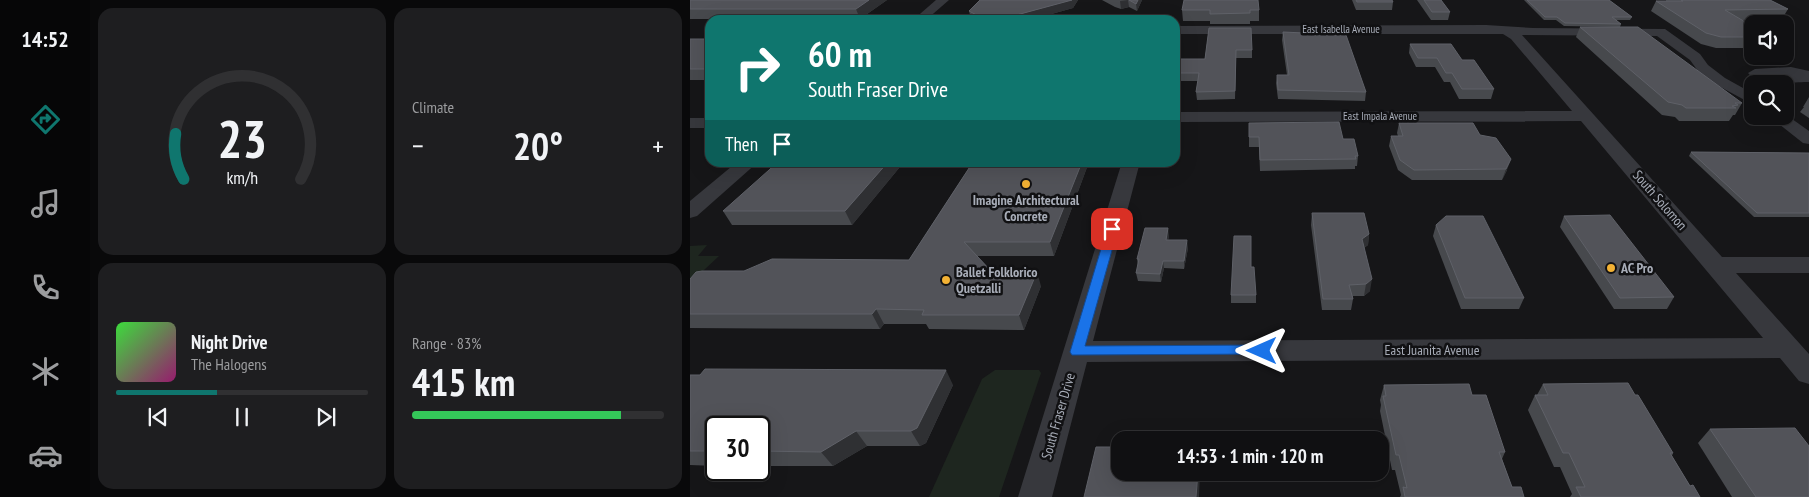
<!DOCTYPE html>
<meta charset="utf-8">
<style>
:root{--surface:#101012;--page:#1e1e20;--text:#f1f3f6;--muted:#9c9d9f;--line:#303032;--accent:#0f766e}
body{margin:0;font-family:"PT Sans Narrow",sans-serif;background:var(--page);color:var(--text);height:100vh;display:flex;flex-direction:column;font-size:19px;white-space:nowrap}
*{box-sizing:border-box;margin:0}
p{font-size:16px;color:var(--muted)}
.icon{flex:none;width:28px;height:28px;fill:none;stroke:currentColor;stroke-width:2;stroke-linecap:round;stroke-linejoin:round}
.map{position:relative;flex:1;overflow:hidden}
.sheet{display:flex;flex-direction:column;gap:8px;padding:8px;background:#09090a;width:600px}
.sheet>*{flex:none}
.guide{position:absolute;left:15px;top:15px;width:475px;height:152px;border-radius:15px;box-shadow:0 5px 20px #0002,0 0 0 1px var(--line);background:#0f766e;color:#fff;overflow:hidden}
.tools{position:absolute;left:1054px;top:15px;display:grid;gap:10px}
.tools a{display:grid;place-items:center;width:50px;height:50px;border-radius:10px;background:var(--surface);box-shadow:0 5px 20px #0002,0 0 0 1px var(--line);font-size:25px}
.speed{position:absolute;left:15px;top:416px;display:flex;gap:10px;font-size:25px;font-weight:700;text-align:center}
.speed>*{display:grid;place-content:center;width:65px;height:65px;border-radius:50%;background:var(--surface);box-shadow:0 5px 20px #0002,0 0 0 1px var(--line);line-height:1}
.speed .limit{border:2px solid #111;border-radius:8px;background:#fff;color:#111}
.pin{position:absolute;display:grid;place-items:center;width:42px;height:42px;color:#fff;margin:-21px;border-radius:10px;box-shadow:0 2px 8px #0006}
.me{position:absolute;width:55px;margin:-28px;rotate:270deg;stroke-linejoin:round;filter:drop-shadow(0 0 4px #0008)}
.turn{display:flex;align-items:center;gap:18px;height:105px;padding:0 20px;font-size:22px}
.turn .icon{width:65px;height:65px;stroke-width:2.5}
.turn b{display:block;font-size:35px;line-height:42px}
.then{display:flex;align-items:center;height:48px;padding:0 20px;background:#0003;gap:10px;font-size:19px}
.big{font-size:38px;font-weight:800;line-height:1.1}
.sheet .tile{flex:1;display:flex;flex-direction:column;justify-content:center;gap:8px;min-width:0;padding:0 18px;border-radius:15px;background:var(--page)}
.sheet .dial{align-items:center;gap:0}
.dial svg{height:130px;overflow:visible;fill:none;stroke:var(--line);stroke-width:7;stroke-linecap:round;text-anchor:middle}
.dial text{fill:var(--text);stroke:none}
.song{display:flex;align-items:center;gap:15px}
.cover{width:60px;height:60px;border-radius:8px;background:linear-gradient(135deg,hsl(120 70% 55%),hsl(320 70% 35%))}
.played{height:5px;border-radius:2px;background:linear-gradient(90deg,var(--accent) 40%,var(--line) 40%)}
.keys{display:flex;justify-content:space-around;direction:ltr}
.heat{display:flex;justify-content:space-between;align-items:center;font-size:28px;direction:ltr}
.charge{height:8px;border-radius:4px;background:linear-gradient(90deg,#34c759 83%,var(--line) 0)}
.sheet .tiles{flex:1;display:grid;gap:8px;grid-template-columns:repeat(2,1fr)}
.trip{position:absolute;left:421px;top:431px;width:278px;height:50px;border-radius:15px;background:var(--surface);box-shadow:0 5px 20px #0002,0 0 0 1px var(--line);font-weight:800;line-height:50px;text-align:center}
main{display:flex;flex:1;min-height:0}
.tab-bar{display:flex;flex-direction:column;width:90px;justify-content:space-around;align-items:center;background:#060607;color:var(--muted)}
.tab-bar .icon{width:35px;height:35px}
.tab-bar .current{color:var(--accent)}
.tab-bar b{font-size:22px;color:var(--text)}
.map>svg:first-child{display:block}
.green{fill:#1e261f}
.lines{fill:none;stroke-linecap:round;stroke-linejoin:round}
.minor{fill:#37383d;fill-rule:evenodd}
.wall{fill:#47494d}
.shaded-wall{fill:#2f3033}
.building{fill:#525359;stroke:#5f6168}
.route{fill:#1a73e8;stroke:#114b97}
.poi-dot{fill:#f2b134;stroke:#111113;stroke-width:2}
.labels{text-anchor:middle;stroke-width:5;stroke-linejoin:round;paint-order:stroke}
.far-street-label{font-size:11px;fill:#a8adb8;stroke:#111113}
.poi-label{font-size:14px;font-weight:bold;fill:#a8adb8;stroke:#111113;text-anchor:start}
.street-label{font-size:14px;fill:#a8adb8;stroke:#111113}
</style>
<main>
<nav class="tab-bar">
<b>14:52</b>
<svg class="icon current" aria-label="directions" viewBox="0 0 24 24"><path d="M12 3l9 9-9 9-9-9zM9 14v-3h6M13 9l2 2-2 2"/></svg>
<svg class="icon" aria-label="music" viewBox="0 0 24 24"><path d="M9 18V5l10-2v13"/><circle cx="6" cy="18" r="3"/><circle cx="16" cy="16" r="3"/></svg>
<svg class="icon" aria-label="phone" viewBox="0 0 24 24"><path d="M5 4h4l2 5-3 2q2 4 5 5l2-3 5 2v4C11 20 4 13 5 4z"/></svg>
<svg class="icon" aria-label="climate" viewBox="0 0 24 24"><path d="M12 3v18M4 7l16 10M4 17L20 7"/></svg>
<svg class="icon" aria-label="car" viewBox="0 0 24 24"><path d="M5 17H2v-5l4-1 3-4h7l3 4 3 1v5h-3M9 17h6M6 11h13"/><circle cx="7" cy="17" r="2"/><circle cx="17" cy="17" r="2"/></svg>
</nav>
<section class="sheet">
<div class="tiles">
<div class="tile dial"><svg viewBox="0 0 100 80">
<path d="M14 69A42 42 0 1 1 86 69"/>
<path d="M14 69A42 42 0 0 1 9 41" stroke="#0f766e"/>
<text x="50" y="56" font-size="32" font-weight="700">23</text>
<text x="50" y="72" font-size="11">km/h</text>
</svg></div>
<div class="tile"><p>Climate</p>
<div class="heat"><a>−</a><b class="big">20°</b><a>+</a></div>
</div>
<div class="tile">
<div class="song"><i class="cover"></i><div><b>Night Drive</b><p>The Halogens</p></div></div>
<div class="played"></div>
<div class="keys"><svg class="icon" aria-label="previous" viewBox="0 0 24 24"><path d="M18 5L8 12l10 7zM5 5v14"/></svg><svg class="icon" aria-label="pause" viewBox="0 0 24 24"><path d="M8 5v14M16 5v14"/></svg><svg class="icon" aria-label="next" viewBox="0 0 24 24"><path d="M6 5l10 7-10 7zM19 5v14"/></svg></div>
</div>
<div class="tile"><p>Range · 83%</p><b class="big">415 km</b><div class="charge"></div></div>
</div>
</section>
<div class="map">
<svg width="1119" height="497" viewBox="0 0 1119 497">
<rect width="100%" height="100%" fill="#161618"/>
<g class="green">
<path d="M17,245L8,256H29L0,283V246Z"/>
<path d="M305,370H349L351,373L309,497H239L292,379Z"/>
</g>
<g class="lines">
<g class="minor">
<path d="M246,0H259L236,20H223Z"/>
<path d="M796,25L843,28L975,29L1010,54L1018,65L1035,78L1062,93V104L1025,84L1008,71L1000,60L967,36L832,35L1032,257H1119V273H1046L1119,354V384L1109,381L1090,358L397,362L362,497H328L432,162H450L403,341L1073,338L891,121L485,122V112L882,111L821,39L813,34H485V26Z"/>
<path d="M1101,67L1119,71V82C1104,82 1067,86 1058,73L1065,69Z"/>
<path d="M1095,114L1119,131V144L1113,143L1079,116H1095Z"/>
<rect x="0" y="118" width="20" height="10"/>
<path d="M47,162H68L7,216L0,218V201Z"/>
</g>
</g>
<g class="wall">
<path d="M0,0H197L170,19H0Z"/>
<path d="M290,0H388L383,8L340,20H283L281,19L279,11Z"/>
<path d="M412,0H452L447,11L439,7L431,9L425,7Z"/>
<path d="M662,0H702L703,2L702,10H666Z"/>
<path d="M727,0H751L760,12L758,20H741Z"/>
<path d="M834,0H919L942,17L940,20H925L931,24L930,27L874,26L866,20H854Z"/>
<path d="M976,0H1080L1098,9L1092,19L1052,20L1062,26V48H1026L1011,44L961,11L966,1H976Z"/>
<path d="M492,10H569V21H560V24H520V21H493Z"/>
<path d="M890,27L1052,103L1045,115H1043L1039,121H989L985,117L972,115L886,37Z"/>
<path d="M519,28L562,50V58H546L545,99L507,100L506,92L508,81H485V59H515Z"/>
<path d="M593,32L676,92L675,101L588,99L586,83L587,75H597L592,40Z"/>
<rect x="0" y="39" width="20" height="41"/>
<path d="M720,44L772,60L804,89L801,99H769L760,82H754L745,67H726L719,53Z"/>
<path d="M1119,97V118L1110,112L1114,107H1113Z"/>
<path d="M559,123L653,139L668,156L667,166H665V169L570,171L569,147H559Z"/>
<path d="M709,123L790,135L817,170L812,180H722L708,170L699,146L701,136H708L707,133Z"/>
<path d="M1001,152L1119,153V217H1064L999,156Z"/>
<path d="M214,162L162,225H42L33,211Z"/>
<path d="M283,162H399L364,256H287L301,271L351,286L334,330L239,329L236,324H194L190,329L0,328V279L54,271L219,260Z"/>
<path d="M622,213L679,234L678,245L674,248L680,291L674,296H663V299L661,310H632L621,225Z"/>
<path d="M874,216L984,297L977,309H924L870,227Z"/>
<path d="M746,225L834,298L829,309H771L743,236Z"/>
<path d="M479,236L478,240L498,248L494,269L474,268L471,282L448,281L446,273L448,267L447,259Z"/>
<rect x="541" y="295" width="25" height="8"/>
<path d="M0,375L263,385L236,443L230,446H177L143,466H69V428H26V466L0,465Z"/>
<path d="M853,384L983,453L982,456L1000,486L1010,497H880L882,494L870,467H864L838,410L845,395H847Z"/>
<path d="M694,385L782,395L815,452L812,459L822,487L834,497H710L711,495L705,470H702L690,411L691,405L690,400Z"/>
<path d="M1020,429L1119,497H1042L1008,443Z"/>
</g>
<g class="shaded-wall">
<path d="M179,0H197L170,19L166,9Z"/>
<path d="M382,0H388L383,8L340,20H308Z"/>
<path d="M438,0L439,7L431,9L430,1Z"/>
<path d="M448,0H452L447,11L446,4Z"/>
<path d="M486,33L487,40L485,49V38Z"/>
<path d="M821,159L817,170L812,180L816,169Z"/>
<path d="M198,162H214L162,225L155,211Z"/>
<path d="M392,162H399L364,256L360,242Z"/>
<path d="M478,228L479,236L477,247L476,240Z"/>
<path d="M679,234L678,245L671,250L672,239Z"/>
<path d="M497,240L498,248L494,269V261Z"/>
<path d="M473,261L474,268L471,282L470,274Z"/>
<path d="M347,272L351,286L334,330L329,315Z"/>
<path d="M682,279L680,291L674,296L676,284Z"/>
<path d="M186,309L194,324L190,329L182,314Z"/>
<path d="M256,370L263,385L236,443L230,446L221,431Z"/>
<path d="M166,431L177,446L143,466L131,452Z"/>
<path d="M508,472H510L509,497H506Z"/>
</g>
<g class="building">
<path d="M0,0H179L166,9H0Z"/>
<path d="M290,0H382L308,20H296L279,11Z"/>
<path d="M439,0H448L446,4Z"/>
<path d="M494,0H568L569,10H560V13L520,14V10H492Z"/>
<path d="M666,0H702L703,2H667Z"/>
<path d="M734,0H751L760,12H742Z"/>
<path d="M837,0H919L942,17H922L931,24L875,23L867,17H855Z"/>
<path d="M991,0H1080L1098,9L1035,10L1062,26V37H1031L1016,33L966,1H993Z"/>
<path d="M890,27H948L1052,103H1045L1048,105L1042,106L1046,108H996L992,105L978,102Z"/>
<path d="M519,28H561L562,50H546L545,91L506,92L509,73H485V59H515Z"/>
<path d="M593,32L656,35L676,92L588,90L587,75H599Z"/>
<rect x="0" y="39" width="20" height="30"/>
<path d="M720,44H761L772,60H784L804,89H772L762,73H756L747,58H728Z"/>
<path d="M649,122L653,139H664L668,156H665L666,159L570,160L569,137H559V123Z"/>
<path d="M709,123H783L790,135L806,138L821,159L816,169L724,170L710,160L701,136H713Z"/>
<path d="M1001,152L1119,153V213H1067Z"/>
<path d="M88,162H198L155,211H33Z"/>
<path d="M283,162H392L360,242H274L301,271L347,272L329,315H232L234,310L186,309L182,314H0V279L6,272L12,271H54L82,259L219,260Z"/>
<path d="M622,213H674L679,234L672,239L682,279L676,284L659,285L663,299H633Z"/>
<path d="M920,215L984,297L930,298L874,216Z"/>
<path d="M756,216H793L834,298H775L746,225Z"/>
<path d="M455,228H478L476,240H497L494,261H473L470,274L446,273L449,259H447Z"/>
<path d="M544,236H561V267H564L566,295H541Z"/>
<path d="M15,369L256,370L227,428L221,431H166L131,452L69,451V428H26V451H0V375H10Z"/>
<path d="M938,383L945,395H948L983,453H980L1000,486L1003,485L1010,497H891L886,487H895L879,453H873L845,395H858L853,384Z"/>
<path d="M779,384L782,395H796L815,452H809L822,487H831L834,497H715L713,487L717,488L709,455H706L693,396H696L694,385Z"/>
<path d="M1105,428L1119,446V497H1066L1020,429Z"/>
<path d="M406,447H430V472H508L506,497H394Z"/>
</g>
<path class="route" d="M422,225L428,229L395,346L572,345L579,351L577,354L382,355L380,352L417,229Z"/>
<g class="poi-dot">
<circle cx="336" cy="184" r="5"/>
<circle cx="921" cy="268" r="5"/>
<circle cx="256" cy="280" r="5"/>
</g>
<g class="labels">
<g class="far-street-label">
<text x="651" y="33">East Isabella Avenue</text>
<text x="690" y="120">East Impala Avenue</text>
</g>
<g class="poi-label">
<text x="336" y="205" text-anchor="middle">Imagine Architectural<tspan x="336" dy="16">Concrete</tspan></text>
<text x="931" y="273">AC Pro</text>
<text x="266" y="277">Ballet Folklorico<tspan x="266" dy="16">Quetzalli</tspan></text>
</g>
<g class="street-label">
<text transform="translate(970 200) rotate(49)" y="5">South Solomon</text>
<text x="742" y="355">East Juanita Avenue</text>
<text transform="translate(368 416) rotate(-74)" y="5">South Fraser Drive</text>
</g>
</g>
</svg>
<div class="tools">
<a><svg class="icon" aria-label="sound" viewBox="0 0 24 24"><path d="M4 9h4l5-4v14l-5-4H4zM17 9q2 3 0 6"/></svg></a>
<a><svg class="icon" aria-label="search" viewBox="0 0 24 24"><circle cx="10" cy="10" r="6"/><path d="M15 15l6 6"/></svg></a>
</div>
<div class="speed"><div class="limit">30</div></div>
<div class="pin" style="left:422px;top:229px;background:#d93025"><svg class="icon" aria-label="arrive" viewBox="0 0 24 24"><path d="M6 21V4h12l-3 4 3 4H6"/></svg></div>
<svg class="me" style="left:572px;top:351px" viewBox="-20 -20 40 40"><path d="M0-17L14 15 0 8-14 15z" fill="#1a73e8" stroke="#fff" stroke-width="4"/></svg>
<div class="trip">14:53 · 1 min · 120 m</div>
<div class="guide">
<div class="turn"><svg class="icon" aria-label="right" viewBox="0 0 24 24"><path d="M7 20v-9h11M14 6l5 5-5 5"/></svg><div><b>60 m</b>South Fraser Drive</div></div>
<div class="then">Then<svg class="icon" aria-label="arrive" viewBox="0 0 24 24"><path d="M6 21V4h12l-3 4 3 4H6"/></svg></div>
</div>
</div>
</main>
